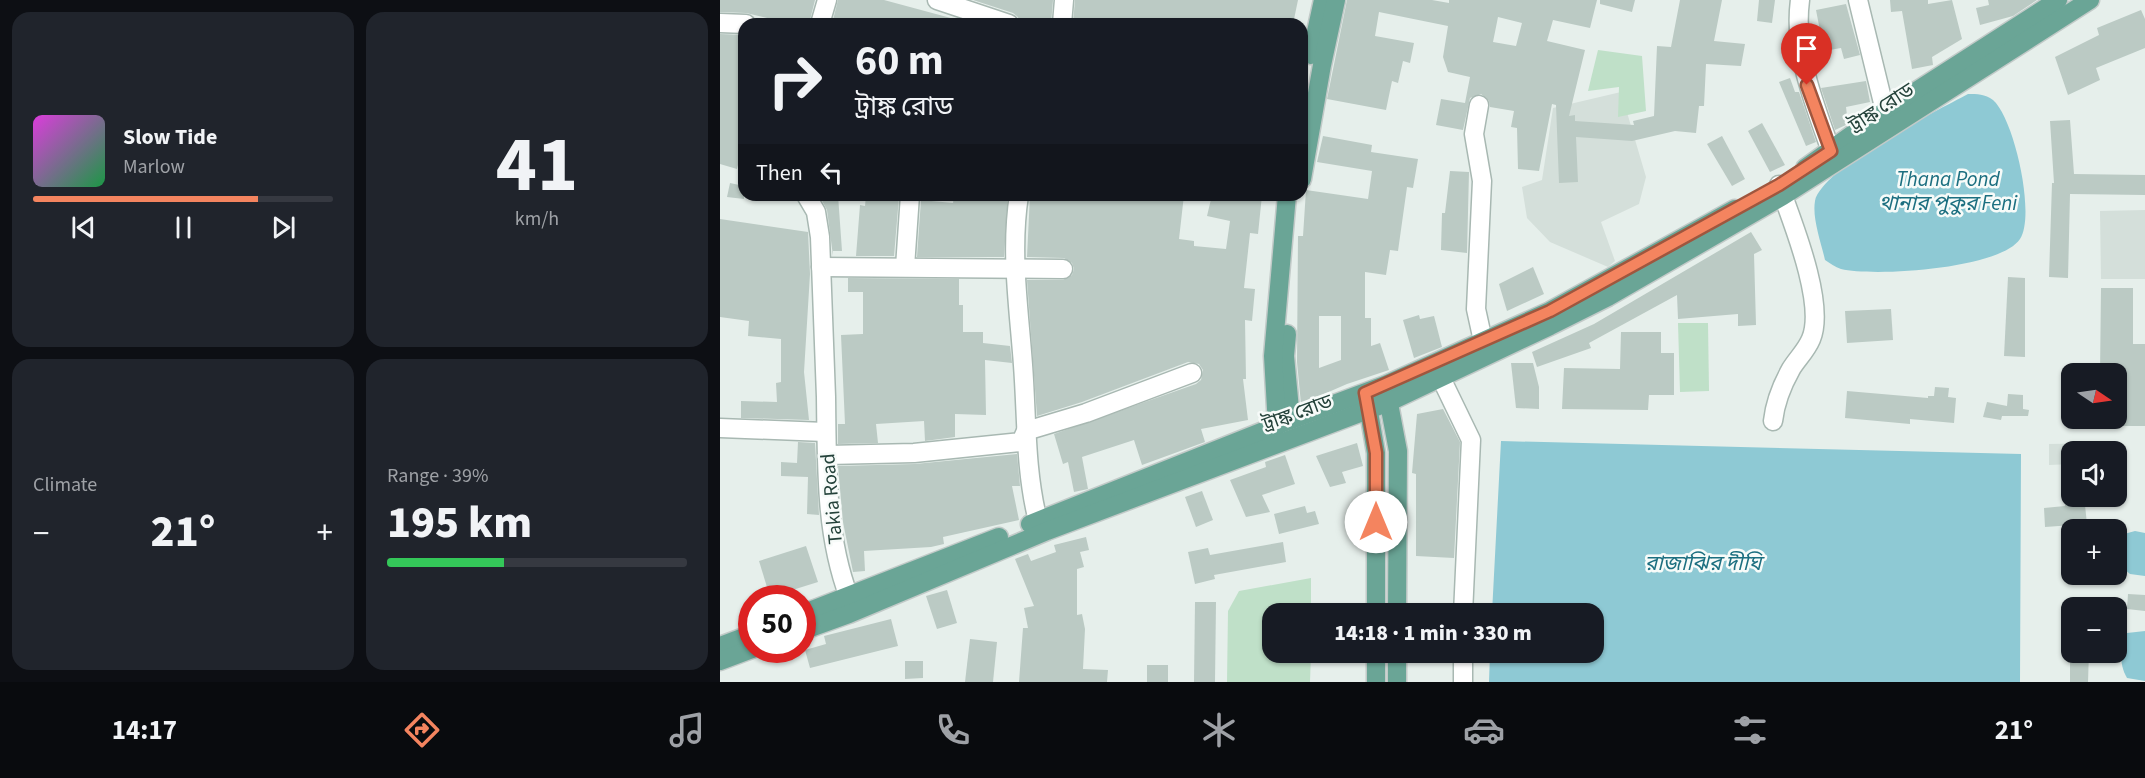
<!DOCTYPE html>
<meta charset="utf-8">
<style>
:root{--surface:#171b24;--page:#20242c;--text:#f1f3f6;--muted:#9ea1a6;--line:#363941;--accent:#f4845f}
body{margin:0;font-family:"Source Sans 3","Noto Sans Bengali",sans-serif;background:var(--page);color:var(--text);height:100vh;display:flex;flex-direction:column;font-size:22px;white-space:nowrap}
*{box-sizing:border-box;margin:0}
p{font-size:20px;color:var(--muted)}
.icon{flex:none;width:33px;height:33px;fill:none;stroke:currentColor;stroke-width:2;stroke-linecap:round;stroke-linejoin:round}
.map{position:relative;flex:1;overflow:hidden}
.side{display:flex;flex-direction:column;gap:12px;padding:12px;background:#0d0f14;width:720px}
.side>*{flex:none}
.hud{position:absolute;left:18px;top:18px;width:570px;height:183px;border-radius:18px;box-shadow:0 2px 4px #0004;background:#171b24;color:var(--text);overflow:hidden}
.needle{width:39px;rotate:103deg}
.controls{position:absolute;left:1341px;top:363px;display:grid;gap:12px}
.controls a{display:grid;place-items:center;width:66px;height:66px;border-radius:12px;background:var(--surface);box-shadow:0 2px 4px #0004;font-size:30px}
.speed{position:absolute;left:18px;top:585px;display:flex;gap:12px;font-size:30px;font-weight:700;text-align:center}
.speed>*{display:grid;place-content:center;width:78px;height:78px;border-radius:50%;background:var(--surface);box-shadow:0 2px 4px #0004;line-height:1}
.speed .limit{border:9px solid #d22;background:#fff;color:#111}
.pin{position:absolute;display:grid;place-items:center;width:51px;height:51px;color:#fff;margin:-62px -26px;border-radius:50% 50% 50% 0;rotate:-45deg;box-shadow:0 0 6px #0007}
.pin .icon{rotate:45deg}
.me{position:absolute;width:66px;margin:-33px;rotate:0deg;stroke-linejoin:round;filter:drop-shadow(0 0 4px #0008)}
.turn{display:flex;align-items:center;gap:21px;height:126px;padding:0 18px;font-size:27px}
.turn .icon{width:78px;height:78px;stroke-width:2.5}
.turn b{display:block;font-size:42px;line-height:51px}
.then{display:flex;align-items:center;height:57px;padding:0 18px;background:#0003;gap:12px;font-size:22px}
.big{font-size:45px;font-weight:800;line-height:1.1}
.side .widget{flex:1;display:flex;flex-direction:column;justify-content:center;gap:9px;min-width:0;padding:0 21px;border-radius:18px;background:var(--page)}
.side .dial{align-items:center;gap:0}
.dial b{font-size:78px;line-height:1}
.song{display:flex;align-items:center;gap:18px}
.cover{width:72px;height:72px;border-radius:9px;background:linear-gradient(135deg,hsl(300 70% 55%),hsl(140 70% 35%))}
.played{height:6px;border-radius:3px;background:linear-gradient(90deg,var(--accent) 75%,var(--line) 75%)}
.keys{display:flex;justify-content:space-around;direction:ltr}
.heat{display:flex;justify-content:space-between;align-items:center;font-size:33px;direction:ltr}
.charge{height:9px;border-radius:4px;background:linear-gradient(90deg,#34c759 39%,var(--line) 0)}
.side .tiles{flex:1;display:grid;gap:12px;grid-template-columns:repeat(2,1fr)}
.trip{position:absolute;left:542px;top:603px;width:342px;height:60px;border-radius:18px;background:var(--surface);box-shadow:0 2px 4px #0004;font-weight:800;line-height:60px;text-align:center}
.tabs{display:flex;height:96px;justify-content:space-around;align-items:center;background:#090b0e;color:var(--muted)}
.tabs .icon{width:42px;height:42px}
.tabs .selected{color:var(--accent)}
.tabs b{font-size:27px;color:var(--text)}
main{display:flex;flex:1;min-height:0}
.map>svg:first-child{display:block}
.built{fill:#d4dfda}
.green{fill:#bfe0c8}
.water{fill:#8ec9d4}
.building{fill:#bbcac4;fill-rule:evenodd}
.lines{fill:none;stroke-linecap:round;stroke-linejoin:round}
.minor-casing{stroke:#a8b8b2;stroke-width:21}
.major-casing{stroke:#c2cac8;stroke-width:21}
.minor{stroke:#fff;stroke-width:18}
.major{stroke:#6aa596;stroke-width:18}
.route-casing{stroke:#9f563e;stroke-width:15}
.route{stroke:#f4845f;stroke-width:10}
.labels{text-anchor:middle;stroke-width:5;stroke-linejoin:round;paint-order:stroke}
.street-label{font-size:20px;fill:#24423a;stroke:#f7fbf9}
.water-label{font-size:21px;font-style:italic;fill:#1c6f80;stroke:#f7fbf9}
</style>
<main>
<section class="side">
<div class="tiles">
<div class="widget">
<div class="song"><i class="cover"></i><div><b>Slow Tide</b><p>Marlow</p></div></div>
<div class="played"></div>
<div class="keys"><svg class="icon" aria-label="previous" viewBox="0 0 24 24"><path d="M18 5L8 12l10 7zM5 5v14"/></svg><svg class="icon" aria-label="pause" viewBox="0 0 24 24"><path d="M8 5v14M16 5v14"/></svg><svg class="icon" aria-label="next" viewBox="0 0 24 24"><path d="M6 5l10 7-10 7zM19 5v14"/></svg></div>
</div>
<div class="widget dial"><b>41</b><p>km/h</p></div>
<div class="widget"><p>Climate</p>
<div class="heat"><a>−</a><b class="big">21°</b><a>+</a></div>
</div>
<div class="widget"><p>Range · 39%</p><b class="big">195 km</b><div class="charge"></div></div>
</div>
</section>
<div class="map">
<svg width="1425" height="682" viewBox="0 0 1425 682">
<rect width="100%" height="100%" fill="#e6efeb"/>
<g class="built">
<path d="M901,92L926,177L919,204L881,222L895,261L888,267L830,242L807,218L802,187L822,180L833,108Z"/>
<path d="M1425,210V279H1381L1380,211Z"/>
<path d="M1381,443V451L1352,452L1351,464L1329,465V444Z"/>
</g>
<g class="green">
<path d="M878,50L922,56L926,111L898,117L899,87L868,91Z"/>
<path d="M958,323H988L989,391L960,392Z"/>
<path d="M591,578V613L552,614V652L591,653L590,682H507L508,611L519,591Z"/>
</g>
<g class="water">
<path d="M1248,94C1257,94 1265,94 1273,100C1294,118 1316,215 1300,239C1280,269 1154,277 1121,269C1115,267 1110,263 1105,260C1101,242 1092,218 1095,201C1102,168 1216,111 1248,94Z"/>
<path d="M781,441L1301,454L1300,682H769L770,653L873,652V614L772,613Z"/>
<path d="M1415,531L1425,533V576L1410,574L1397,563V536Z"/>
<path d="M1425,631V681L1407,678C1398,662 1401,649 1407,633Z"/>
</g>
<g class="building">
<path d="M0,0H95L89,24H72L26,13L0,12Z"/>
<path d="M118,0H164L253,24H161L135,18L134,24H112Z"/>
<path d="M253,0H333L331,24H300L298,17L293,13Z"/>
<path d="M355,0H578L573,24H353Z"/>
<path d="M627,0H712L729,3V0H877L870,28L833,20L827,41L865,50L849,116L855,115V121L914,125L913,121L934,116L937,46L951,47L960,0H1002L994,41L1025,44L1021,66L986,64L984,106H979L976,133L955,131L912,141L856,137L858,182L839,183L836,105L832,104L819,171L798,169L797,128L791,127L794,111L770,107L769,101L761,94L750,98L743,130L716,125L721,99L745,103L750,77L728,72L723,57L728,26L659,12L655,36L694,43L690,63L683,61L678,83L672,81L666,110L607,99ZM778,17L802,23L796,46L773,42Z"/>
<path d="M880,0H915L912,12L880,4Z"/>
<path d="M1039,0H1055L1052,23L1037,21Z"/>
<path d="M1170,0H1208V4L1232,0L1242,39L1212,57L1213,65L1192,69L1182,11L1171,12Z"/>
<path d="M1268,0H1317L1293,16L1260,25L1256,8L1269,5Z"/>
<path d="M1126,4L1140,55L1124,59L1121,48L1104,51L1096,10Z"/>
<path d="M1421,10L1425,19V48L1376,68L1380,80L1348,95L1335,57L1379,35L1377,28Z"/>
<path d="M0,34L24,35V141L17,169L0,164Z"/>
<path d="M1070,78L1075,92H1079L1096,142L1086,146L1059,82Z"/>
<path d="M1146,81L1150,102L1126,107L1128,124L1115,130L1101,88Z"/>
<path d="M1350,120L1354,174L1425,175V195L1350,194L1348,278L1329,277L1332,183H1334L1330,121Z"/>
<path d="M1042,123L1065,165L1050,172L1028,131Z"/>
<path d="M603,136L652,145L651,152L698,159L693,188L687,187L678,251L670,250L666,275L645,272V318H651V346L660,343L669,370L627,384L581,404L577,362L578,236H583L586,190L648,199L652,171L597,162ZM599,316H621V360L599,368Z"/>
<path d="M1002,136L1025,179L1012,186L987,144Z"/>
<path d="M730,171L749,172L747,253L721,250L722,213H725Z"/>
<path d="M10,183L24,186V199L7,197Z"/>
<path d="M99,195H118L122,251H113V256L107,210Z"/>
<path d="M146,195L179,197L174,256H136L140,205L145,206Z"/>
<path d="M234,195H288L284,257H197L201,200L233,203Z"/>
<path d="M310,195H464L459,239L474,241V246L506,249L510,221L487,216L492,195H542L538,234L530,233L524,288L535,289L532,321L525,320L526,379H523L528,420L481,429L485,442L422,465L414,440L362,457L368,489L354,492L348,462L343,464L334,434L476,384L481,380L483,370L479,364L468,362L362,402L317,416L307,280H343L352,275L354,269L352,263L344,258L307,257Z"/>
<path d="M0,219L88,232L90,274L84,372L89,420L21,418V401L57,402L56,383L61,382V339L28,336L29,321L0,317Z"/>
<path d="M1031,232L1042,250L1034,254L1036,325L1018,326V314L958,319L957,295L869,343L871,348L817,367L812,352L874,324Z"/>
<path d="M813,267L824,294L787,311L779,284Z"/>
<path d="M1288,277L1305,278V357L1284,356Z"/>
<path d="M128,278L239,279V305H243V332H263V343L290,346L292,363L265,360L266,415L235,414V437L205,441L204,421L156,424L158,443L118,444V424H125L121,335L143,334V292H128Z"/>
<path d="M1381,288H1413V344H1425V426H1396V374H1380Z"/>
<path d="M1171,309L1173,340L1127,343L1125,311Z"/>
<path d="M699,315L700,319L714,316L722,347L694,358L683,320Z"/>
<path d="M901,332H941V353H954V395H929L928,410L842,409L844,368L900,369Z"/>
<path d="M791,363H813L819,387V409L796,408Z"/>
<path d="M1215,387L1229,388L1228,397L1236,398L1234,423L1190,419V424L1125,418L1127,391L1208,398V396H1214Z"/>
<path d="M1288,394L1303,395V409L1309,410L1308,416H1282L1281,420L1263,417L1267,402L1287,406Z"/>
<path d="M723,409L740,442L734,558L696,556V474L692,473L697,414Z"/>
<path d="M78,442L95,443L99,515L87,514L88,477L61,476V462L77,463Z"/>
<path d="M637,443L643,466L622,472L626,483L610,487L596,456Z"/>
<path d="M297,454L300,486H292L299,520L223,537L224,544L211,547L144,551L145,571L133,572L123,522L118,466L195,464Z"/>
<path d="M565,455L575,484L542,495L550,512L526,517L510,480L546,467L545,462Z"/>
<path d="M482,491L493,520L476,527L465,497Z"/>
<path d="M1345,496H1358V505H1365L1367,524L1325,527L1324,508L1345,506Z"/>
<path d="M585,506L587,513L595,511L599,524L559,534L554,514Z"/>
<path d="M366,537L369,550L360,552L364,567L357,569V615L362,614L365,629L363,669L388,670L387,682H299L303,628H308L304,608L314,606L295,559L308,554L311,561L336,552L334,545Z"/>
<path d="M563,542L566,562L494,575L495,579L475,584L468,552L488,548L490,555Z"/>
<path d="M86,546L98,582L50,597L39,561Z"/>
<path d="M227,590L237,623L217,629L206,596Z"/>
<path d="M1408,594L1425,595V611L1407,609Z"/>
<path d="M475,602H496L495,682H474Z"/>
<path d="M171,619L178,646L90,668L85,650L106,644L104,636Z"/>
<path d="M250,639L277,642L273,682H245Z"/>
<path d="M1350,652H1369L1368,682H1350Z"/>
<path d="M185,661H203V678L185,679Z"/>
<rect x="427" y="665" width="21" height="17"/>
</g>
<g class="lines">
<defs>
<g id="minor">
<path d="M217,0L289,24"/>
<path d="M1080,0C1073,52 1094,103 1111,151"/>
<path d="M1138,0L1165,111"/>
<path d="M0,23L26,24"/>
<path d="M100,24L107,0"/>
<path d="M342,24L344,0"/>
<path d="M759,105L754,134L762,181L756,309L763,341"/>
<path d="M86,195L96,212L100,237C102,290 104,344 106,397C107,464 105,534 129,597"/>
<path d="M299,195C290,252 299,308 303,365C307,418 305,470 318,521"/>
<path d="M101,267L343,269"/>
<path d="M185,267L190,195"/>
<path d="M721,378L751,440L743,614"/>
<path d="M1053,421C1055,403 1062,385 1071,369C1077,359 1086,351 1091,339C1106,304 1072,221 1059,185"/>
<path d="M0,428L105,432"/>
<path d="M108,455L194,453L301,442L306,431L366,413L472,373"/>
<path d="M743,682V652"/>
</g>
<g id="major">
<path d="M591,55L603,0"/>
<path d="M1085,168L1165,111L1338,0"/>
<path d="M582,179L602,65L616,0"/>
<path d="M567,334L565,356L571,420"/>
<path d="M667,393L678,451L677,614"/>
<path d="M647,400L656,453V614"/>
<path d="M557,426L553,356L567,195"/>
<path d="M310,524L571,420L665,385L830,311L1015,209"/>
<path d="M82,614L279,537"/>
<path d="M82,631L129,614L327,531L669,402L830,326L888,297L1063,196L1370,0"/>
<path d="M0,646L32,634"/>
<path d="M656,652V682"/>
<path d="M0,661L32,649"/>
<path d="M677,682V652"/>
</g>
</defs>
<use href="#minor" class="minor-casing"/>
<use href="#major" class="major-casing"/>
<use href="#minor" class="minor"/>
<use href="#major" class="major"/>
</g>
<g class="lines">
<defs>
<path id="route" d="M656,522V453L645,393L830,311L1059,185L1111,151L1087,85"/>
</defs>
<use href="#route" class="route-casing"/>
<use href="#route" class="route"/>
</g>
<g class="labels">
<g class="street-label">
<text transform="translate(1161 107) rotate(-33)" y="7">ট্রাঙ্ক রোড</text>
<text transform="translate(577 412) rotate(-20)" y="7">ট্রাঙ্ক রোড</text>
<text transform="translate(111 499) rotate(-95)" y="7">Takia Road</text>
</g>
<g class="water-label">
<text x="1228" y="186">Thana Pond<tspan x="1228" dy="24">থানার পুকুর Feni</tspan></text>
<text x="983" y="570">রাজাঝির দীঘি</text>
</g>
</g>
</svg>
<div class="controls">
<a><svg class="needle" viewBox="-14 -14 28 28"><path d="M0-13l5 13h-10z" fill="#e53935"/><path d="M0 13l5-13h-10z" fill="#9ea1a6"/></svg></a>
<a><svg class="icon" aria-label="sound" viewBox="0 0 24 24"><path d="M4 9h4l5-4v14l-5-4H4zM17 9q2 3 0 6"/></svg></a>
<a>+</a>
<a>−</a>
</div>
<div class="speed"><div class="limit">50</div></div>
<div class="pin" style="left:1087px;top:85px;background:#d93025"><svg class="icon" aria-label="arrive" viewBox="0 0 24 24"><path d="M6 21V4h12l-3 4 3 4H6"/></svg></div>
<svg class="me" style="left:656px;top:522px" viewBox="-20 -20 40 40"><circle r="19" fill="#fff"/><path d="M0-13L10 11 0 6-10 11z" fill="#f4845f"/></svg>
<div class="trip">14:18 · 1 min · 330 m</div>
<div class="hud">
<div class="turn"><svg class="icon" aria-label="right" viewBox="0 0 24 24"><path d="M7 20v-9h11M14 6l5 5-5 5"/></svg><div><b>60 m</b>ট্রাঙ্ক রোড</div></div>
<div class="then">Then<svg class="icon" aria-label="left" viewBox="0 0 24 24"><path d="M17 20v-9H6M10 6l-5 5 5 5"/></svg></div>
</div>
</div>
</main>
<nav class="tabs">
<b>14:17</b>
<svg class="icon selected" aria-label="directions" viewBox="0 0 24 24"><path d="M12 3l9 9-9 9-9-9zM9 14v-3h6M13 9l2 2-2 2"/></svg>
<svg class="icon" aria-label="music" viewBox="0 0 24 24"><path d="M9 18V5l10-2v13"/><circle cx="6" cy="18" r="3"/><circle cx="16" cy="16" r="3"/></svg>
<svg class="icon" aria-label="phone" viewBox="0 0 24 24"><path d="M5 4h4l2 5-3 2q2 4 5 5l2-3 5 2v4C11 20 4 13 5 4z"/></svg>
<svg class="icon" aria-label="climate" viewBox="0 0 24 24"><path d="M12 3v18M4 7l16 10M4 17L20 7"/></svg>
<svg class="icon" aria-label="car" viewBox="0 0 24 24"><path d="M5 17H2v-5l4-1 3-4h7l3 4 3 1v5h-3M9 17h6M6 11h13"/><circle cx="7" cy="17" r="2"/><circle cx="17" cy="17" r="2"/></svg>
<svg class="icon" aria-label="filters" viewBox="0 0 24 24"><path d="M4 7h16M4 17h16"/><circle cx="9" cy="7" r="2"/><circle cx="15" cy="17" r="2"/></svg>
<b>21°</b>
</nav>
